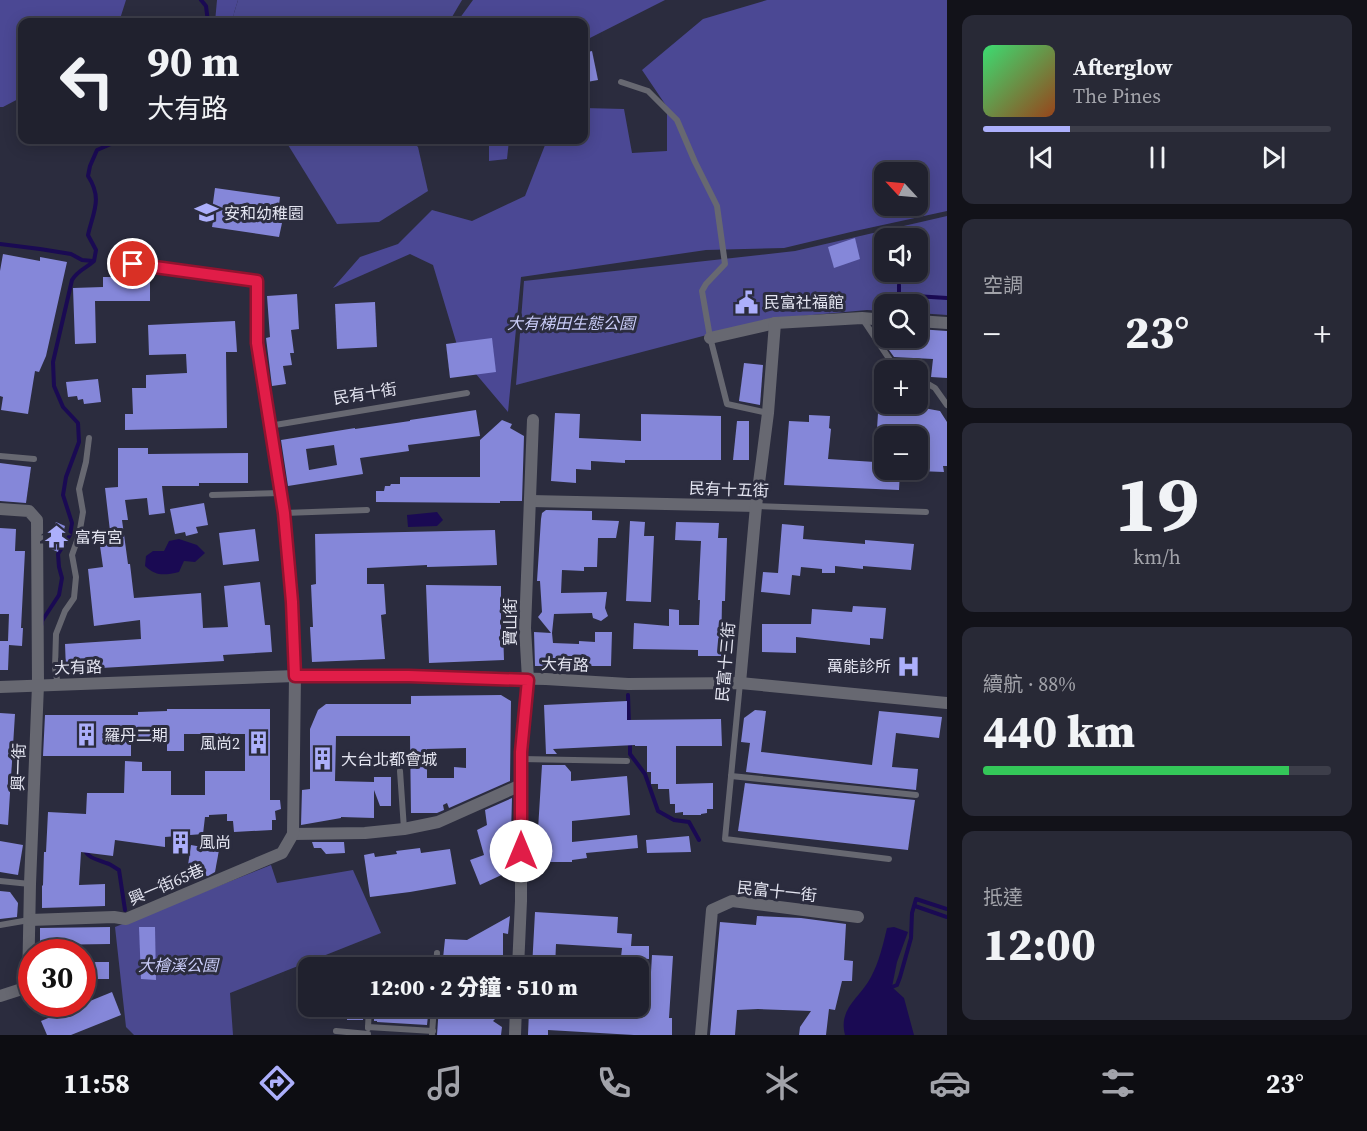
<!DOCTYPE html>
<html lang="zh-TW">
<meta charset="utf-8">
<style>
:root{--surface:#20212e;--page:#282936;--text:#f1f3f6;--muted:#a2a3aa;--line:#3d3e4a;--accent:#acaffb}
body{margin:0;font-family:"Source Serif 4","Noto Sans TC",serif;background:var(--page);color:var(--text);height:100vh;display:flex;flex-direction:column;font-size:22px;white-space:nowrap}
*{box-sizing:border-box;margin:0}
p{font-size:20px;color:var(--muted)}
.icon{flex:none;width:33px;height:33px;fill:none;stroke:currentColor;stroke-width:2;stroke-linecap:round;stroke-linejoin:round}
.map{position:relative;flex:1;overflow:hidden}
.side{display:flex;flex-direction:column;gap:15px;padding:15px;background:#121219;width:420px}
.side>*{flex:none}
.top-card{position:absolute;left:18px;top:18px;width:570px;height:126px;border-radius:12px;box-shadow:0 3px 15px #0003,0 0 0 2px var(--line);background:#20212e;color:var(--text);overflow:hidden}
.needle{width:39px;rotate:296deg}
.tools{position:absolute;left:874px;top:162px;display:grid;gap:12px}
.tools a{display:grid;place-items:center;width:54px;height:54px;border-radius:12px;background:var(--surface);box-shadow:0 3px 15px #0003,0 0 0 2px var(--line);font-size:30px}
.speed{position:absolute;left:18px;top:939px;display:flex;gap:12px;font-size:30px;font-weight:700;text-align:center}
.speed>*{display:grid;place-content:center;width:78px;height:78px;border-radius:50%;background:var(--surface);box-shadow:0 3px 15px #0003,0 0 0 2px var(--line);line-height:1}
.speed .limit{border:9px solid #d22;background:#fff;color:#111}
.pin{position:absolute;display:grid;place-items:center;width:51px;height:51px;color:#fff;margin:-26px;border:3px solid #fff;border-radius:50%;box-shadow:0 2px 6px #0007}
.me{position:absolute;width:66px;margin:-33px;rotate:0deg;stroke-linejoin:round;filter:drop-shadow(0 0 4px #0008)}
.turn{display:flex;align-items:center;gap:21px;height:126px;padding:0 30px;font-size:27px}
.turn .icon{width:78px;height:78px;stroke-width:2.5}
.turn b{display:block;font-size:42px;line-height:51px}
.big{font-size:45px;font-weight:800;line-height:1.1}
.side .widget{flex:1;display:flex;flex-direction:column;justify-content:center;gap:9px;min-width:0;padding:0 21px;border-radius:12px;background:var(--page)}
.side .dial{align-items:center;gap:0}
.dial b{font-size:78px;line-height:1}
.song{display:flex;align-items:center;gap:18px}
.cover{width:72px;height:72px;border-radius:9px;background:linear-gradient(135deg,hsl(140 70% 55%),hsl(20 70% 35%))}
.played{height:6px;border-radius:3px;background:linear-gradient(90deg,var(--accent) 25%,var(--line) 25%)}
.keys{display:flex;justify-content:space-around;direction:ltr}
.heat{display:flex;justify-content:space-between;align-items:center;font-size:33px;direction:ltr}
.charge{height:9px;border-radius:4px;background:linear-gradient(90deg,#34c759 88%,var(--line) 0)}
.trip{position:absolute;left:298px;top:957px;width:351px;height:60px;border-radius:12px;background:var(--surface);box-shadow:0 3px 15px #0003,0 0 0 2px var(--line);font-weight:800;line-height:60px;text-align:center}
.menu{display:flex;height:96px;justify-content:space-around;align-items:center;background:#0d0d12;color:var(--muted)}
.menu .icon{width:42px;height:42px}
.menu .current{color:var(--accent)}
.menu b{font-size:27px;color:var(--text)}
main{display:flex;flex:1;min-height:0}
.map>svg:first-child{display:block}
.green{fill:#4b4990;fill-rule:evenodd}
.forest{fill:#4b4894;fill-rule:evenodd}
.water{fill:#1a0a53}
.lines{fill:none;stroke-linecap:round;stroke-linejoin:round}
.stream{stroke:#1a0a53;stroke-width:4}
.building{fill:#8587d9;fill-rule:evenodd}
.lane{stroke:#676871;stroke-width:6}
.street{stroke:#676871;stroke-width:12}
.route-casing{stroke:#92132f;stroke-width:15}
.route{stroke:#e11d48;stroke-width:10}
.labels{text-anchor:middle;stroke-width:6;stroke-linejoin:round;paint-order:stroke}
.poi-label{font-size:16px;fill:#e3e4f0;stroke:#2b2c3e;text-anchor:start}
.park-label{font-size:16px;font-style:italic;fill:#c9ccf8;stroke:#2b2c3e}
.street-label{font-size:16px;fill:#e3e4f0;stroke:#2b2c3e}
</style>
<main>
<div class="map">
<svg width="947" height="1035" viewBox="0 0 947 1035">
<rect width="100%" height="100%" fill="#2b2c3e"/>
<g class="green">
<path d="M238,0H462L449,22H233L234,13Z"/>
<path d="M285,140H410L418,147L428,191L379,222L337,224Z"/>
<path d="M947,216V315L918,313V304H885V311L867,310L768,319L516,385L524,281L795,251ZM885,238H918V272H885Z"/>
<path d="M271,865L277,883L353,870L381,933L230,993L233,1035H134L126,1027L115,927Z"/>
</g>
<g class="forest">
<path d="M0,0H126L119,22H22V97L3,107H0Z"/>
<path d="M217,0H238L234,13L233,22H215Z"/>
<path d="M473,0H665L584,41V22H457Z"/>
<path d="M767,0H947V211L855,231L784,248L706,250L521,277L508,412L460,355L433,265L410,254L333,288L360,257L398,244L432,210L472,221L525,196L547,140H584V108L624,109L632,153L667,151V107L642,70L703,19ZM885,172H918V206H885Z"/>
<path d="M489,140H509L507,159L489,161Z"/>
</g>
<g class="water">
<path d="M437,512L443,520L437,526L408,527L407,515Z"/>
<path d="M179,539L197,545L205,553L195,562L184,561L179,572C165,575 157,577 145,566L146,556L153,551H164L169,541Z"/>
<path d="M894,927L908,932L897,962L892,987L904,998L914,1035H845C838,1008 860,998 871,977C879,962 883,945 887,928Z"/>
</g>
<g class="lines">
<g class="stream">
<path d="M201,0L206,6L208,22"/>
<path d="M0,244L40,249L71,254L82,260L93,261"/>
<path d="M899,285V295L947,298"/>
<path d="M42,624V621L59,595L62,578L59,567L58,554L70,535L72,523L63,495L66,477L79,442L78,423L63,407L54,386L53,362L72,280C78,270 85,269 94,261L96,250L88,235C93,212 103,199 88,176L90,166L97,150L111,144L118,140"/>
<path d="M628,695L629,725"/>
<path d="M630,741V754L645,774L658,811L674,820L689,822L699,840"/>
<path d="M85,851C90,859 97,859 106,863C111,864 115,868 119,870L125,910"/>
<path d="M915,906L947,917"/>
<path d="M892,987L897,985L900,977L911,938L912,913L916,899L947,909"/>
</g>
</g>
<g class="building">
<path d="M592,51L598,80L587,82L584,65V53Z"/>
<path d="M215,188L280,197L277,222L282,223L279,237L212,227L215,210H212Z"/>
<path d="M855,238L860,259L834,268L828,247Z"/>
<path d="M3,254L40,261V257L67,262L46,356L39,372L35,371L28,414L1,410L3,397L0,396V271Z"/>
<path d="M103,277H150V301H95L96,343L75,344L73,288L103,287Z"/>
<path d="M297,294L299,329L291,330L294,353H290L292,365L283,366L286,384L272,386L266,338L270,337L267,296Z"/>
<path d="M375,302L377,347L337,349L335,304Z"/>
<path d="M235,321L237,352H226L227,428L125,430V414H133L132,388H146V375L187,373L186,354L149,355L148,325Z"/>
<path d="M918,329L947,331V378L931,377L933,359L894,357L889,350L890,338H918Z"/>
<path d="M492,338L496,372L450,378L446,344Z"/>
<path d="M744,363L763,365L760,405L739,401Z"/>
<path d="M98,379L101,402L84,404L83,399L78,400L77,396L68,397L66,382Z"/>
<path d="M902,404L940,411L947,422V466H943L944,472L918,471V436H885V470H900L899,490L784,485L789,421L809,422V415L830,416L829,428L831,429L828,459L875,462L878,413L902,415Z"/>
<path d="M476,410L480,436L408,445L409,451L360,458L363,474L288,486L281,440L355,428V429L410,421V420ZM334,445L337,465L309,470L306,449Z"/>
<path d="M555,413L580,414L579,438L641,441V414L721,416V460H625V463L591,461V470L576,469V483L551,481Z"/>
<path d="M502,420L512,424L510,428L524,436L522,501H500V503L376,502V491H384L385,486H390L391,484H400V477H480V440Z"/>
<path d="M737,421H749V460H733Z"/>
<path d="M118,448H148V454L248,453V483H199V486H162L165,513L149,515L147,498L125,500L128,520H122L128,564H130L134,598L201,593L203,628L228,627L224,586L260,582L265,625H270L272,652L223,655L224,661L66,670L65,644L141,639L140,620L94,626L88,569L103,567L98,532L110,531L105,488L118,487Z"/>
<path d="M0,463L31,467L26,503L0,501Z"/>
<path d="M204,503L208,525L196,527L198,533L186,536L185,532L175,534L170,509Z"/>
<path d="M546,510L592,511V520L619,521L616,538H598L597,567H584V571L562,570L561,593L607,592L605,608L608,616L601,621L593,618L592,613L554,614L552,633L553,643L579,644V641L595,642V632H612L611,666H535L534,632L551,633L538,617L542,612L540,581H537L541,519L542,513Z"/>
<path d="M630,521L645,522L644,536H654L651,602L626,601Z"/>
<path d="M56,522L65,526L58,552L49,548L52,531Z"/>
<path d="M676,522L719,523L718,538H727L725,601H722L721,656H698V650L633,649L634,623L669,626V609L679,610V625H699L700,600H698L701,541L675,540Z"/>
<path d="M782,524L804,526L803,539L865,544V540L914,544L911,570L863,566V569L835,566V573H822V569L801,567L800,576L792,575L790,595L761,592L763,572L778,573Z"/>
<path d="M0,528L16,529L15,551H25L21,628H23L22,646L9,645L8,670H0V641H8L9,614H0Z"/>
<path d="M255,529L259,561L223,565L219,533Z"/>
<path d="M495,530L497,565L427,567V565L367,568V584H384L386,614L381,615L385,659L312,662L310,627H313L311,585L316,584L315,534Z"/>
<path d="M426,585L501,586V629H503L504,660L429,663Z"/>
<path d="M853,606L886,608L883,639L870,638V645L796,637V653L762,652V624H811L812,609L852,612Z"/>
<path d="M501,695L511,701L510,781L449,808L447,803L443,805L444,810L437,813H411L410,736H336L335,781L374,782V777H391V806H380L374,790V818L341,817V818L301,825L302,790L310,789V729L318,710L326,704H411V696ZM466,748V768L454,767V778H427V749Z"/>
<path d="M627,701V720L721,719L722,746H676V784L713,783V809H707V813L701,814V815H683V812L675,813V804H670L669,789H658V784H651V772H647V746H635V745L553,749L557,754H546L544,705Z"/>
<path d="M167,709H270V800H280L281,809L275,811L276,820H272V830L234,832L233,821H227V814L209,815V817H205L203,834L165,837V847L115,840L113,856L81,852L79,885L105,884V906L42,908V886L43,885L44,852H46L48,812L86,814L87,793H124L125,761L142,762V771H171V795H205V771H245V734H184V751H167V739H131V756H43L45,715H138V712L167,711Z"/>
<path d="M755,710L766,711L761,752L872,765L879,711L942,717L939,738L896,733L892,767L918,769L916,790L746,772L750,743L741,742L744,718Z"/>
<path d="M0,713L15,714L8,825L0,824Z"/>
<path d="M542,765H565L571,772V781L627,776L630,815L572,821V842L637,835L638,848L586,853L587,858L572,860V862H536Z"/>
<path d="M745,783L915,800L908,850L738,831Z"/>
<path d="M512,798L510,871L480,885L470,860L484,855L477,830L487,825L485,810Z"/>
<path d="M689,836L691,852L647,853L646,840Z"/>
<path d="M0,841L23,845L18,875L0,872Z"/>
<path d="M312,842H344L345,853L326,854L321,848H314Z"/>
<path d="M191,845L219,850L215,872L208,876L187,872Z"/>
<path d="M420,848L421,853L450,849L456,884L410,892L370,897L364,855L374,853L375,857L397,854L396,851Z"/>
<path d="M0,891L10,892L18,903L17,917L0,919Z"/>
<path d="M535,912L618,917L617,933L632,934L631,946H649V959L621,957L622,948L556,944L555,968H532Z"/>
<path d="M510,916L508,934L503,933V956H507L506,968H442L445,939L467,940Z"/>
<path d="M757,916L801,918L846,924L844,960L853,961L852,981H842L835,1010L829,1009L826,1035H799L800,1027L811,1011L758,1009L737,1010L735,1035H710L720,922L756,925Z"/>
<path d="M110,927V944L40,945V928Z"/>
<path d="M139,927H155L156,980L141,979Z"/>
<path d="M652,955L673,956L669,1018H672V1035H634L548,1030V1035H528L529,1011L562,1012V1006H639V988L650,989Z"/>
<rect x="82" y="962" width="27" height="17"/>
<path d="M112,992L121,1015L71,1035H47L41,1021Z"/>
<path d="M320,1006H364L363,1020H347V1018L319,1016Z"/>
<path d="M374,1006H429L427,1025L377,1022V1021H374Z"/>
<path d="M439,1006H508L493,1021L502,1027L501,1035H437Z"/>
</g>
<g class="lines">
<g class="lane">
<path d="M621,82L648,91L677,120L695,162L717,206L725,264L706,284L702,291L710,337L727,404L768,413"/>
<path d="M862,318L892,363L905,370"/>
<path d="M918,378L935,388L947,405"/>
<path d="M269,426L467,393"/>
<path d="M0,456L34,459"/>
<path d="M212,495L280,493"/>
<path d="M756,506L926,512"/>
<path d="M284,513L367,510"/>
<path d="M740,683L725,839L889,859"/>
<path d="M58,685L55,668L56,634L65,611L74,598L76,577L72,555L79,535L83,512L79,489L86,462L89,438"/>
<path d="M521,759L627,761"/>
<path d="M400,771L404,829"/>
<path d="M731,776L916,795"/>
<path d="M0,881L30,884"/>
<path d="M0,925L29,920"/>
<path d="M436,968L437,953"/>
<path d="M368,1027L433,1031"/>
<path d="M368,1028L369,1006"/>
<path d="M336,1031L368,1034"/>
<path d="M432,1034L434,1006"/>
</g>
<g class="street">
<path d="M918,321L947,323"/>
<path d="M710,338L775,323L862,318L885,320"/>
<path d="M531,501L756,506"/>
<path d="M0,509L29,511L37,520L38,685L30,884L28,987L0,996"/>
<path d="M740,683L756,506L768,413L775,323"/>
<path d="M0,687L295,676H409L546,679L628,684L740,683L947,703"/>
<path d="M293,834L365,833L404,829L438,822L521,785"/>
<path d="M30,920L114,917L126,919L282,853L293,834L295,676L292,602L284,513L257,343V281L133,264"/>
<path d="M518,968L521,901V752L528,679L525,628L533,420"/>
<path d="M515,1035L516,1006"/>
<path d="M701,1035L712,910L732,901L858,917"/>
</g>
</g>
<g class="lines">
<defs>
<path id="route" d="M133,264L257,281V343L284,513L292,602L295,676H409L528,680L521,752V851"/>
</defs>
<use href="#route" class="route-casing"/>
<use href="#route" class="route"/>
</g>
<defs>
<symbol id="school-bare" viewBox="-9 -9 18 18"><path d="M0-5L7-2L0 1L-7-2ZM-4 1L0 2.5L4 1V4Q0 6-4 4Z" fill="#acaffb" stroke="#2b2c3e" stroke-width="2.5" paint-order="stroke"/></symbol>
<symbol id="civic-bare" viewBox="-9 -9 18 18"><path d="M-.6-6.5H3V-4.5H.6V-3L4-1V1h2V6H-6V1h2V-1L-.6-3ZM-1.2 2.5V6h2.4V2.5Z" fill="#acaffb" stroke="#2b2c3e" stroke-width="2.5" paint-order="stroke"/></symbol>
<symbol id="temple-bare" viewBox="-9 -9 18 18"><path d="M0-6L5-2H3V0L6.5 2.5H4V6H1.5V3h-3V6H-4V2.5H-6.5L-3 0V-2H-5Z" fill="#acaffb" stroke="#2b2c3e" stroke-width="2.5" paint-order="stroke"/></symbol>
<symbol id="hospital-bare" viewBox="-9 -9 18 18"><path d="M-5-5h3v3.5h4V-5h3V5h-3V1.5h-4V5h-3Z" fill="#acaffb" stroke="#2b2c3e" stroke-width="2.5" paint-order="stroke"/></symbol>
<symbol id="building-bare" viewBox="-9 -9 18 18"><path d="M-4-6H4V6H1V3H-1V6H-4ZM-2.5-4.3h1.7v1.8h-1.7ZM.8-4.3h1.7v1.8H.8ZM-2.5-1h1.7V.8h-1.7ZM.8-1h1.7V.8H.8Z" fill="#acaffb" stroke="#2b2c3e" stroke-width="2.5" paint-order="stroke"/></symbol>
</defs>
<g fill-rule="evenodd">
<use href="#school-bare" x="190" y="196" width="33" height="33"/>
<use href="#civic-bare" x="730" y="286" width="33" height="33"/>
<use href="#temple-bare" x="40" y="520" width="33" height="33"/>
<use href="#hospital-bare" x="892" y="650" width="33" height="33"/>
<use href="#building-bare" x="70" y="718" width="33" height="33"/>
<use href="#building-bare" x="242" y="726" width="33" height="33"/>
<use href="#building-bare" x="306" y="742" width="33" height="33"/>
<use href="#building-bare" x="164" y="826" width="33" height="33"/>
</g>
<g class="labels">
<g class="poi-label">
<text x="224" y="219">安和幼稚園</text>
<text x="764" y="308">民富社福館</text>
<text x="75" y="543">富有宮</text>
<text x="891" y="672" text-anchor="end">萬能診所</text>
<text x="104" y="741">羅丹二期</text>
<text x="240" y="749" text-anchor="end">風尚2</text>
<text x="341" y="765">大台北都會城</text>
<text x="199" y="848">風尚</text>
</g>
<g class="park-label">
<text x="571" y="329">大有梯田生態公園</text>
<text x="178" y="971">大檜溪公園</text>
</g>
<g class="street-label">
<text transform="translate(365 393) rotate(-9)" y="6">民有十街</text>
<text transform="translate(729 489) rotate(2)" y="6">民有十五街</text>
<text transform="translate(510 622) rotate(-90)" y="6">寶山街</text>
<text transform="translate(725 662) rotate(-85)" y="6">民富十三街</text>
<text transform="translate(565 664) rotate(2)" y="6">大有路</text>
<text transform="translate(78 667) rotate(-2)" y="6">大有路</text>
<text transform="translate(18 767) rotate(-88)" y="6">興一街</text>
<text transform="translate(166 884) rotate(-23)" y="6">興一街65巷</text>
<text transform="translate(777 891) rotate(6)" y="6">民富十一街</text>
</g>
</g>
</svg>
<div class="tools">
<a><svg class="needle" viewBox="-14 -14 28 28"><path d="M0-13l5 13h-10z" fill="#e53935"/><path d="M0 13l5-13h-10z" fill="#a2a3aa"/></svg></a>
<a><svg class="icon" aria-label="sound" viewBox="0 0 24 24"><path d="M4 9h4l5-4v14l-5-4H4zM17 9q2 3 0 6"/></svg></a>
<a><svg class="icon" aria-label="search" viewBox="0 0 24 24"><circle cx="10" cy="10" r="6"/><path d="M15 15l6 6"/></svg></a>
<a>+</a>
<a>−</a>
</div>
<div class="speed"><div class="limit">30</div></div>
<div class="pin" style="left:133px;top:264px;background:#d93025"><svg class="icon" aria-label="arrive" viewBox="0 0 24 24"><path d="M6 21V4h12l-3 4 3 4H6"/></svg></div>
<svg class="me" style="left:521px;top:851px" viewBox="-20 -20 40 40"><circle r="19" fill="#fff"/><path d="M0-13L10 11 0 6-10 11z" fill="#e11d48"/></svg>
<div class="trip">12:00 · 2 分鐘 · 510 m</div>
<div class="top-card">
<div class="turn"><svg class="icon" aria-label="left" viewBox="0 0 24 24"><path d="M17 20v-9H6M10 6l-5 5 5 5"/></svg><div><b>90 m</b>大有路</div></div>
</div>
</div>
<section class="side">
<div class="widget">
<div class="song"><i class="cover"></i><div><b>Afterglow</b><p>The Pines</p></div></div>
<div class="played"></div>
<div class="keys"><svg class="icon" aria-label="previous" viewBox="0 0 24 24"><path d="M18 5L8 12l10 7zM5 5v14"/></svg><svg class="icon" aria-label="pause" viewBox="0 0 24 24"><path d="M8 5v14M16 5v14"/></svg><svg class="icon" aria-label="next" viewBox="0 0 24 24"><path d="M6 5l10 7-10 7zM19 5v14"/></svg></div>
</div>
<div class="widget"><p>空調</p>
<div class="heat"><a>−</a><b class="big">23°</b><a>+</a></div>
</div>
<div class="widget dial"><b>19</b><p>km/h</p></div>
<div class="widget"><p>續航 · 88%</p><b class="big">440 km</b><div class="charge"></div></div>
<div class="widget"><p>抵達</p><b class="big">12:00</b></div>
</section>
</main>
<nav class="menu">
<b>11:58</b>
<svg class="icon current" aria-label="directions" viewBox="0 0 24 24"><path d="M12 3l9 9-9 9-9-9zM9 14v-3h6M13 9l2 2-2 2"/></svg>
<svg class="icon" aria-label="music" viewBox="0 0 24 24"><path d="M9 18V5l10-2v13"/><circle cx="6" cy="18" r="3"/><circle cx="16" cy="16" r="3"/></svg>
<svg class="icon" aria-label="phone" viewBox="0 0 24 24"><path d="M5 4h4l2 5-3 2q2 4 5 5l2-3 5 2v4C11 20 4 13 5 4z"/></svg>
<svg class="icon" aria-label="climate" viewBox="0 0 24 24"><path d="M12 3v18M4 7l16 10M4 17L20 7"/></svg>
<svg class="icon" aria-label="car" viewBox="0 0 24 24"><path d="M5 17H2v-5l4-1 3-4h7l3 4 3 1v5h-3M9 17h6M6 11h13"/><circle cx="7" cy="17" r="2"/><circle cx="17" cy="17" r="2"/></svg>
<svg class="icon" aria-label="filters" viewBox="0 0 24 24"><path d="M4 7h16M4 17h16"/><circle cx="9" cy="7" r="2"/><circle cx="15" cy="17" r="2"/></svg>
<b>23°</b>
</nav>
